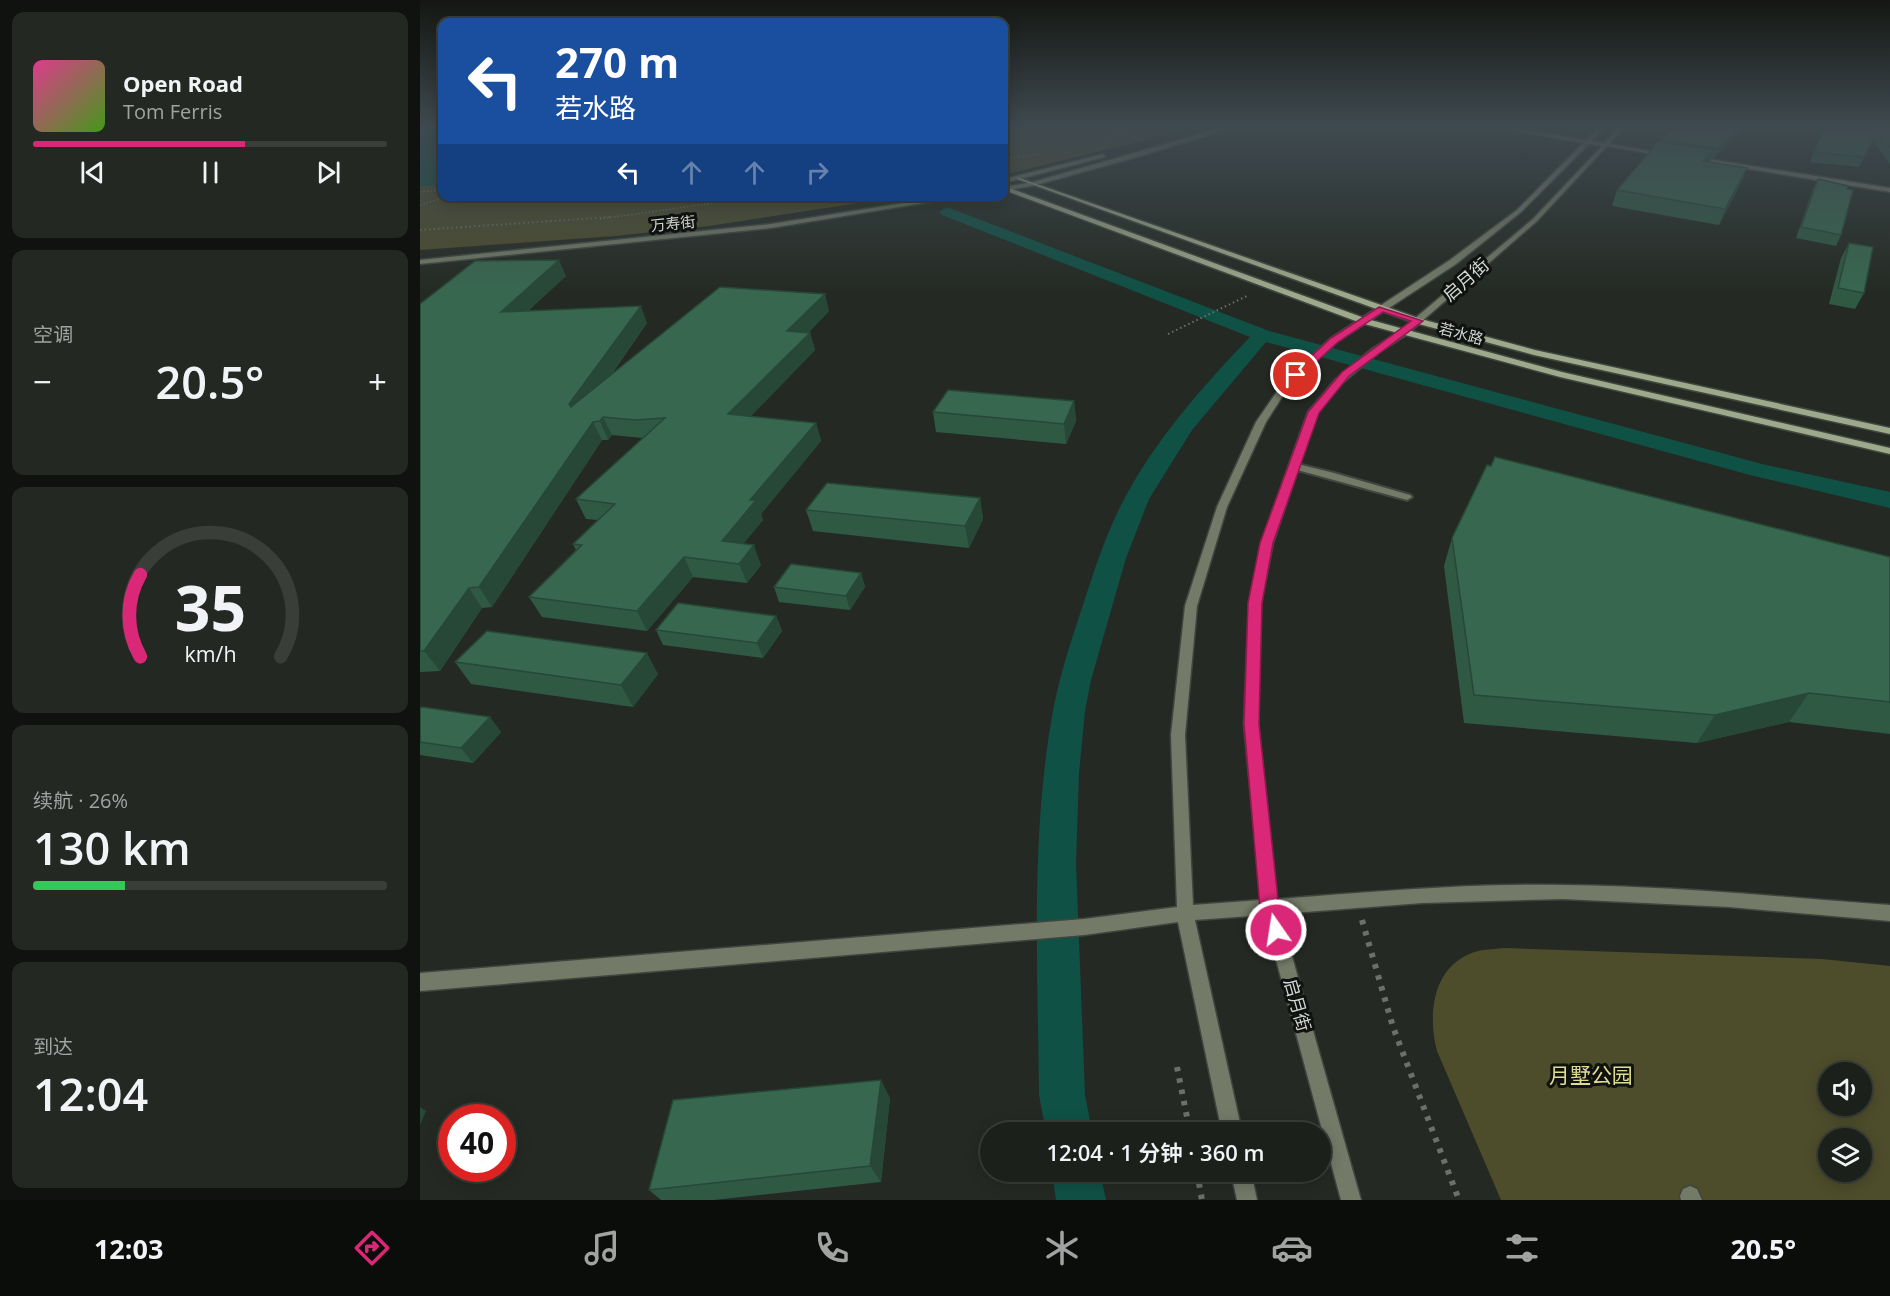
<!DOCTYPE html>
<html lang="zh">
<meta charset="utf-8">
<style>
:root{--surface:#1b201a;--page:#242823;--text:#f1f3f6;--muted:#a0a3a2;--line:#393e39;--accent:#db2777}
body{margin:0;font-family:"Open Sans","Noto Sans SC",sans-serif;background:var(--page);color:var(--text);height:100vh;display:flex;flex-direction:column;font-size:22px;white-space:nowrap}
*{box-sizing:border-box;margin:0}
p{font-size:20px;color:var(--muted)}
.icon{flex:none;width:33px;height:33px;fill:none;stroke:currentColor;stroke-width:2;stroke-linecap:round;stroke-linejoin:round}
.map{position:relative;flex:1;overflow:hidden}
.side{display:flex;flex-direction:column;gap:12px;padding:12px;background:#0f120e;width:420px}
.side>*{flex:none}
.guide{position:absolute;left:18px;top:18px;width:570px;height:183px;border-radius:12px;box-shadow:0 3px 15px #0003,0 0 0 2px var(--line);background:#1a4fa0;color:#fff;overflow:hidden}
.fabs{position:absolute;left:1398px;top:1062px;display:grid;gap:12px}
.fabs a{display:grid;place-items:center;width:54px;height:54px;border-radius:50%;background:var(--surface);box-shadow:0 3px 15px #0003,0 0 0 2px var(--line);font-size:30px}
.speed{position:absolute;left:18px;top:1104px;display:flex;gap:12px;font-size:30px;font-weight:700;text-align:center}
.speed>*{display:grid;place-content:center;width:78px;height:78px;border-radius:50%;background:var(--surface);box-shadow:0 3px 15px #0003,0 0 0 2px var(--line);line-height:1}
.speed .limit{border:9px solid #d22;background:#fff;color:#111}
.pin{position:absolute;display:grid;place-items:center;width:51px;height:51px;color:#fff;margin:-26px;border:3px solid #fff;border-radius:50%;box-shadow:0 2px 6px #0007}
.me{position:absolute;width:66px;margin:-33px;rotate:347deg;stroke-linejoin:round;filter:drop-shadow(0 0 4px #0008)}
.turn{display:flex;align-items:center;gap:21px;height:126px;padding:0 18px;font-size:27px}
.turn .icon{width:78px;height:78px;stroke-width:2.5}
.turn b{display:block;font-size:42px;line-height:51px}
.lanes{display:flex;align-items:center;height:57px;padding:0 18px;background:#0003;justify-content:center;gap:30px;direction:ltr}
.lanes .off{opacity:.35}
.big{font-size:45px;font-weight:600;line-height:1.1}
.side .card{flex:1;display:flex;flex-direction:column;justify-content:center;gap:9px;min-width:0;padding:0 21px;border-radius:12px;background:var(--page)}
.side .dial{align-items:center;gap:0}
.dial svg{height:156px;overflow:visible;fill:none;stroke:var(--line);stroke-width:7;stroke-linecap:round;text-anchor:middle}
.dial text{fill:var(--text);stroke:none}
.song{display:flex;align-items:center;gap:18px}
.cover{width:72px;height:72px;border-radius:9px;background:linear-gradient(135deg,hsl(330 70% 55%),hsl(100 70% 35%))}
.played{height:6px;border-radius:3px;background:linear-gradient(90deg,var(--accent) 60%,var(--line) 60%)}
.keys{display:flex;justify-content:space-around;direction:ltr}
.heat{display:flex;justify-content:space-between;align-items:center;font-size:33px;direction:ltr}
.charge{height:9px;border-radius:4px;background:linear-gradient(90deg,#34c759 26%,var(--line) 0)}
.trip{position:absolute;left:560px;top:1122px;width:351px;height:60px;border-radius:30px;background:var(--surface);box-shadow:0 3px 15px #0003,0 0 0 2px var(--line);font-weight:600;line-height:60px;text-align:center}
.dock{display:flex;height:96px;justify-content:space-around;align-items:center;background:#0b0d0a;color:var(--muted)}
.dock .icon{width:42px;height:42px}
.dock .current{color:var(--accent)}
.dock b{font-size:27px;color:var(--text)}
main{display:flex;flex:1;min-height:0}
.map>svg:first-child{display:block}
.green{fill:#4d4c2b;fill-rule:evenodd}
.water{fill:#105146}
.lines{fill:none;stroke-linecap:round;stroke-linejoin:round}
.canal{fill:#105146;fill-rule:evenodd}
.service-casing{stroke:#40463f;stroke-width:4}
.minor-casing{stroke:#40463f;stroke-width:3}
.tertiary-casing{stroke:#40463f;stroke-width:3}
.secondary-casing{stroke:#40463f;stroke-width:3}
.path-far2{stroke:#6b706b;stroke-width:1.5;stroke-dasharray:1.5 2;stroke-linecap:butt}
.path-far1{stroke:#6b706b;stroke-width:2;stroke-dasharray:1.5 3;stroke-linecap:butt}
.path{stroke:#6b706b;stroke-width:6;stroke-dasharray:4.5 7;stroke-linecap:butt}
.service{fill:#737a67;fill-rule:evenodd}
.minor{fill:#737a67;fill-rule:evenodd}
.tertiary{fill:#737a67;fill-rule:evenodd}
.secondary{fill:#9ea98b;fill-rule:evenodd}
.wall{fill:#305944}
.shaded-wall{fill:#274837}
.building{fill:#38674f;stroke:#274837;stroke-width:1.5}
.route{fill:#db2777;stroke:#8e194d;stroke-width:1.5}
.labels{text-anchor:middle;stroke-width:6;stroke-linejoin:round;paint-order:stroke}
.far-street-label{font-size:15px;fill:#d3d7d3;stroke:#0f120f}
.street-label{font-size:18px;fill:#d3d7d3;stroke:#0f120f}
.near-park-label{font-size:21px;fill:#e0dc91;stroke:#0f120f}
</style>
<main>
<section class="side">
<div class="card">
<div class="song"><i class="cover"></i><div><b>Open Road</b><p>Tom Ferris</p></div></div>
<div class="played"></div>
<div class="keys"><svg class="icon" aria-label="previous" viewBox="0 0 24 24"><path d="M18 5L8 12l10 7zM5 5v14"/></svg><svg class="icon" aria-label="pause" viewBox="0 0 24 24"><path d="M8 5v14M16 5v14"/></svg><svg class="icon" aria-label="next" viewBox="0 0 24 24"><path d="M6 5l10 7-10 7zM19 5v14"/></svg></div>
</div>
<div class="card"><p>空调</p>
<div class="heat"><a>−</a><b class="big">20.5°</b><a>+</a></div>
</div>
<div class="card dial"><svg viewBox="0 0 100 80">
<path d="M14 69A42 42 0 1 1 86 69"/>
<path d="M14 69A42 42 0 0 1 14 27" stroke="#db2777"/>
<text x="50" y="56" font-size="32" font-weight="700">35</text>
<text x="50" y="72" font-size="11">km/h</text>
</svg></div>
<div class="card"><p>续航 · 26%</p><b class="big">130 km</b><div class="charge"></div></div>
<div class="card"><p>到达</p><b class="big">12:04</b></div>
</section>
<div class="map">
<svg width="1470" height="1200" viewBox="0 0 1470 1200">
<rect width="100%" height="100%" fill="#242a23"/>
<g class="green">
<path d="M584,126H770L741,136L584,175Z"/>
<path d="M22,182V196L478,197L289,226L195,236L0,250V185Z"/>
<path d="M1086,948L1402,959L1470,966V1200H1081L1017,1051C1007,1013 1013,963 1058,951C1067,949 1077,949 1086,948ZM1408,1072H1442V1106H1408ZM1408,1138H1442V1172H1408Z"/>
</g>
<path class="water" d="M0,126H22V184L0,187Z"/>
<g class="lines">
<g class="canal">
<path d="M527,207L849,331L1342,464L1470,492V508L1330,475L846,342L772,430L729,499L706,558L671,680L665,711L659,773L656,864L665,1095L672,1132H626L619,1095C618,968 610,837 633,711C640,674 652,638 664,602C677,562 690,522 712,485C744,430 786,383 830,337L522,215L519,212Z"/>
<path d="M632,1172H680L686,1200H636Z"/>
</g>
<defs>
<path id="service" d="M873,463L914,473L990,495L992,497L987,500L870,468L869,466Z"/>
<path id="minor" d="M1270,1186L1277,1189L1282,1200H1261L1260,1196L1263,1189Z"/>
<g id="tertiary">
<path d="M808,126H816L721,156L616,185L584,191V187L613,182Z"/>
<path d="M1066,126H1079L1166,140L1180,126H1186L1171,141L1184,143L1200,126H1206L1189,144L1247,154L1244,156L1187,146L1117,221L986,335L958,353L921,384L897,413L853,543L841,603L838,724L857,899C952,892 1048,883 1143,885C1252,886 1361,897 1470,905V921L1309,907L1143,899L1002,903L860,914L941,1200H921L844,915L775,920L822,1132H802L758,922L664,935L0,991V973L664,919L757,907L751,735L765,606L797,507L836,422L856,393L884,362L911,338L1030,260L1097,210L1163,143ZM1169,144L1182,146L1113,219L980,331L952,349L915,380L888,412L841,543L829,603L824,724L841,900L773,905L765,735L777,606L807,507L846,422L862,397L890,366L917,342L1036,264L1101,212Z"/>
<path d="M683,154L685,157L584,183V179Z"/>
<path d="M1276,157L1470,188V192L1274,160Z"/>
<path d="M528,196H546L351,228L0,264V260L351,224Z"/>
<path d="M811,1172H831L837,1200H817Z"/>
</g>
<g id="secondary">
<path d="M597,177L1001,319L1115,350L1470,428V434L1114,355L995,323L597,179Z"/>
<path d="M584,186L947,319L1142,372L1470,448V454L1140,377L941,323L584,190Z"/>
</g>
</defs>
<use href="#service" class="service-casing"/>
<use href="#minor" class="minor-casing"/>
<use href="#tertiary" class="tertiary-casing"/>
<use href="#secondary" class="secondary-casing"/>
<g class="path-far2">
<path d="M684,141L717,126"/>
<path d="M584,159L618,154"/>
<path d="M0,192L22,190"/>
<path d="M0,205L28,196"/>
<path d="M180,219L322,199L365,202"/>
</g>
<g class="path-far1">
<path d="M0,230L191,217"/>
<path d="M748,334L829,295"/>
</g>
<g class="path">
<path d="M942,920L973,1027L1039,1200"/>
<path d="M757,1067L770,1132"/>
<path d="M777,1172L782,1200"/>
</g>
<use href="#service" class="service"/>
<use href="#minor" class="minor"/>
<use href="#tertiary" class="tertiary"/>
<use href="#secondary" class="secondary"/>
</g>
<g class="wall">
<path d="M1255,126H1341L1339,129L1325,127L1294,158H1291L1289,162L1327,168L1321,183L1299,225L1192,206L1197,190Z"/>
<path d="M1404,126H1470V164L1453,141L1439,167L1390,162Z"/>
<path d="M1398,179L1427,189L1421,235L1416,246L1376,238L1393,189Z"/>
<path d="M1429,243L1444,293L1435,309L1409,304L1421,258Z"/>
<path d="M146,276L109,310L227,323L191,375L409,311L388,333H390L395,350L331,416L396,423L401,441L341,514L343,520L323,544L341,565L327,583L273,577L227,631L122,617L109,597L156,550L153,544L178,520L166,519L156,499L223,438L192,435L188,440H182L72,607L62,608L20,671L0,672V304Z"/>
<path d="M654,401L656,421L646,444L516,432L513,412Z"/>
<path d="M560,498L563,519L549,548L393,531L386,510Z"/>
<path d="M1032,538L1470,557V734L1369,722L1277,743L1044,723L1024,566Z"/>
<path d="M441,573L445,587L430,610L359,602L354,587Z"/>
<path d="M356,616L362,631L343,658L243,645L236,630Z"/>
<path d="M35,662L238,674L213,707L51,684Z"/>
<path d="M0,708L81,732L53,763L0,755Z"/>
<path d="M470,1098L461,1182L294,1200H241L229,1190Z"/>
</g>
<g class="shaded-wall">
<path d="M1320,126H1325L1294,158L1298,149Z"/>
<path d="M1294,150L1288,165L1283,161Z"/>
<path d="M1327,168L1321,183L1299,225L1305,209Z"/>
<path d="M139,260L146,276L89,328L81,312Z"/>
<path d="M405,294L409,311L372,348L367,331Z"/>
<path d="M221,306L227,323L157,422L149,404Z"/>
<path d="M390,333L395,350L315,432L308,414Z"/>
<path d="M654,401L656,421L646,444L644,424Z"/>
<path d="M183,417L192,435L188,440L180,421Z"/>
<path d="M173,422L182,440L72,607L59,587Z"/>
<path d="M396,423L401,441L341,514L343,520L309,561L302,541L330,500Z"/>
<path d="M560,498L563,519L549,548L545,526Z"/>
<path d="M334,545L341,565L327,583L319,564Z"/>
<path d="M264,557L273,577L227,631L217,611Z"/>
<path d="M441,573L445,587L430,610L426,596Z"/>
<path d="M49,588L62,608L20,671L4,651Z"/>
<path d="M356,616L362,631L343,658L337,643Z"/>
<path d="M227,653L238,674L213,707L201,685Z"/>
<path d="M1389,693L1369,722L1277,743L1295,715Z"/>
<path d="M70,717L81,732L53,763L41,748Z"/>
<path d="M461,1080L470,1098L461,1182L450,1166Z"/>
<path d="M0,1107L6,1111L0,1125Z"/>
</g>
<g class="building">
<path d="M1255,126H1320L1298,149L1242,140Z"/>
<path d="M1405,126H1470V148L1457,131L1444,157L1394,152Z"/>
<path d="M1238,142L1294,150L1283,161L1327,168L1305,209L1197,190Z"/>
<path d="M1398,179L1428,186L1427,189L1433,190L1421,235L1381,227Z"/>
<path d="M1429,243L1453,247L1444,293L1418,288Z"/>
<path d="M139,260L81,312L221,306L149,404L151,407L300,287L405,294L367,331L390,333L308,414L396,423L330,500H336L302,541L334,545L319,564L264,557L217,611L109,597L162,545L153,544L195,504L156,499L245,418L215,420L183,417L180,421L173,422L59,587L49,588L4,651H0V304L55,261Z"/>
<path d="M528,390L654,401L644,424L513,412Z"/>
<path d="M1075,457L1470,557V702L1389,693L1295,715L1054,695L1032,538L1067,465L1071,466Z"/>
<path d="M407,483L560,498L545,526L386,510Z"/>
<path d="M371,564L441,573L426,596L354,587Z"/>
<path d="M258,603L356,616L337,643L236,630Z"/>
<path d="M67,631L227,653L201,685L35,662Z"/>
<path d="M2,707L70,717L41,748L0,742V708Z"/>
<path d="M461,1080L450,1166L229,1190L253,1100Z"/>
</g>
<linearGradient id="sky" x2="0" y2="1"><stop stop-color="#141713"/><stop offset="0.43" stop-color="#3f4a50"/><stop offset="1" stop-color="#3f4a50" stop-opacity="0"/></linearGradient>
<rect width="1470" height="294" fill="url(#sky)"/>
<path class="route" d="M959,307L1003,321L929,376L899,413L853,543L842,603L839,724L859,908L866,930L863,937L856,939L849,937L840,908L824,724L828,603L840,543L888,412L922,372L991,321L963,312L918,342L880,377L871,375L911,338Z"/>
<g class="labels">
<g class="far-street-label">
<text transform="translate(253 224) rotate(-6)" y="5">万寿街</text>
<text transform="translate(1041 334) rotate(15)" y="5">若水路</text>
</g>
<g class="street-label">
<text transform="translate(1046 280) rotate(-41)" y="6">启月街</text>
<text transform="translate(877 1005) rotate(74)" y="6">启月街</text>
</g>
<g class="near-park-label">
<text x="1171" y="1083">月墅公园</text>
</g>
</g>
</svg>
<div class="fabs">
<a><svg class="icon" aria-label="sound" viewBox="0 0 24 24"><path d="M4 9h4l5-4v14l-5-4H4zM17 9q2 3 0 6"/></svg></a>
<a><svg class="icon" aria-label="layers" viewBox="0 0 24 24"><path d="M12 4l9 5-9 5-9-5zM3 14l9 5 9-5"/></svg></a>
</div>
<div class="speed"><div class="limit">40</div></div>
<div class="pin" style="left:876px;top:375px;background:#d93025"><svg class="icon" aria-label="arrive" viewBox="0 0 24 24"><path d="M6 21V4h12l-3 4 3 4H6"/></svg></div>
<svg class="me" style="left:856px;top:930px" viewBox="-20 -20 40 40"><circle r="17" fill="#db2777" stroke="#fff" stroke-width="3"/><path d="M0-11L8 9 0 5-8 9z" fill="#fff"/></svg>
<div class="trip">12:04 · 1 分钟 · 360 m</div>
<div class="guide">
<div class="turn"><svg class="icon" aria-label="left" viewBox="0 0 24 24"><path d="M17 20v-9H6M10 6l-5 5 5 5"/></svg><div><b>270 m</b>若水路</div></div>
<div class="lanes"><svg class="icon" aria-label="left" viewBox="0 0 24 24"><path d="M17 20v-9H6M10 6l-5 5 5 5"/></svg><svg class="icon off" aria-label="ahead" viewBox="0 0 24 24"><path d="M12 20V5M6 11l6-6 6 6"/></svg><svg class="icon off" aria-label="ahead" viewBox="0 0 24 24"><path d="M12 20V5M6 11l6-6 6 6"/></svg><svg class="icon off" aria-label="right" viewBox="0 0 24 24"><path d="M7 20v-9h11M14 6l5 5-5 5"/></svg></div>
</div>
</div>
</main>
<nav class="dock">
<b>12:03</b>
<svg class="icon current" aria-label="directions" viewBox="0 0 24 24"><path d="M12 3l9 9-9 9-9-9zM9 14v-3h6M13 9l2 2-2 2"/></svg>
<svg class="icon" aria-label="music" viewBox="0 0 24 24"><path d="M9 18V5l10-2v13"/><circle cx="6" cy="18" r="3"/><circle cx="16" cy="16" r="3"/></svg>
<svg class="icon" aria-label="phone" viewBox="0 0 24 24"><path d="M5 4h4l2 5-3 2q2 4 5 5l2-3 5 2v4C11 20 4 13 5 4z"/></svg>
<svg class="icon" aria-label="climate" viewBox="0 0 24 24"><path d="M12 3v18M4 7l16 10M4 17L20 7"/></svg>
<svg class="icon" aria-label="car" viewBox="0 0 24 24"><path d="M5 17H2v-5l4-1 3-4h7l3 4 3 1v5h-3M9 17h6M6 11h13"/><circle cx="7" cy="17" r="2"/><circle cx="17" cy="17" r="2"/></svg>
<svg class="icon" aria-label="filters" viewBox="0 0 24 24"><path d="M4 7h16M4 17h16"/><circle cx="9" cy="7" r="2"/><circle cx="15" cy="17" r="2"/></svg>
<b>20.5°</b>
</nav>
